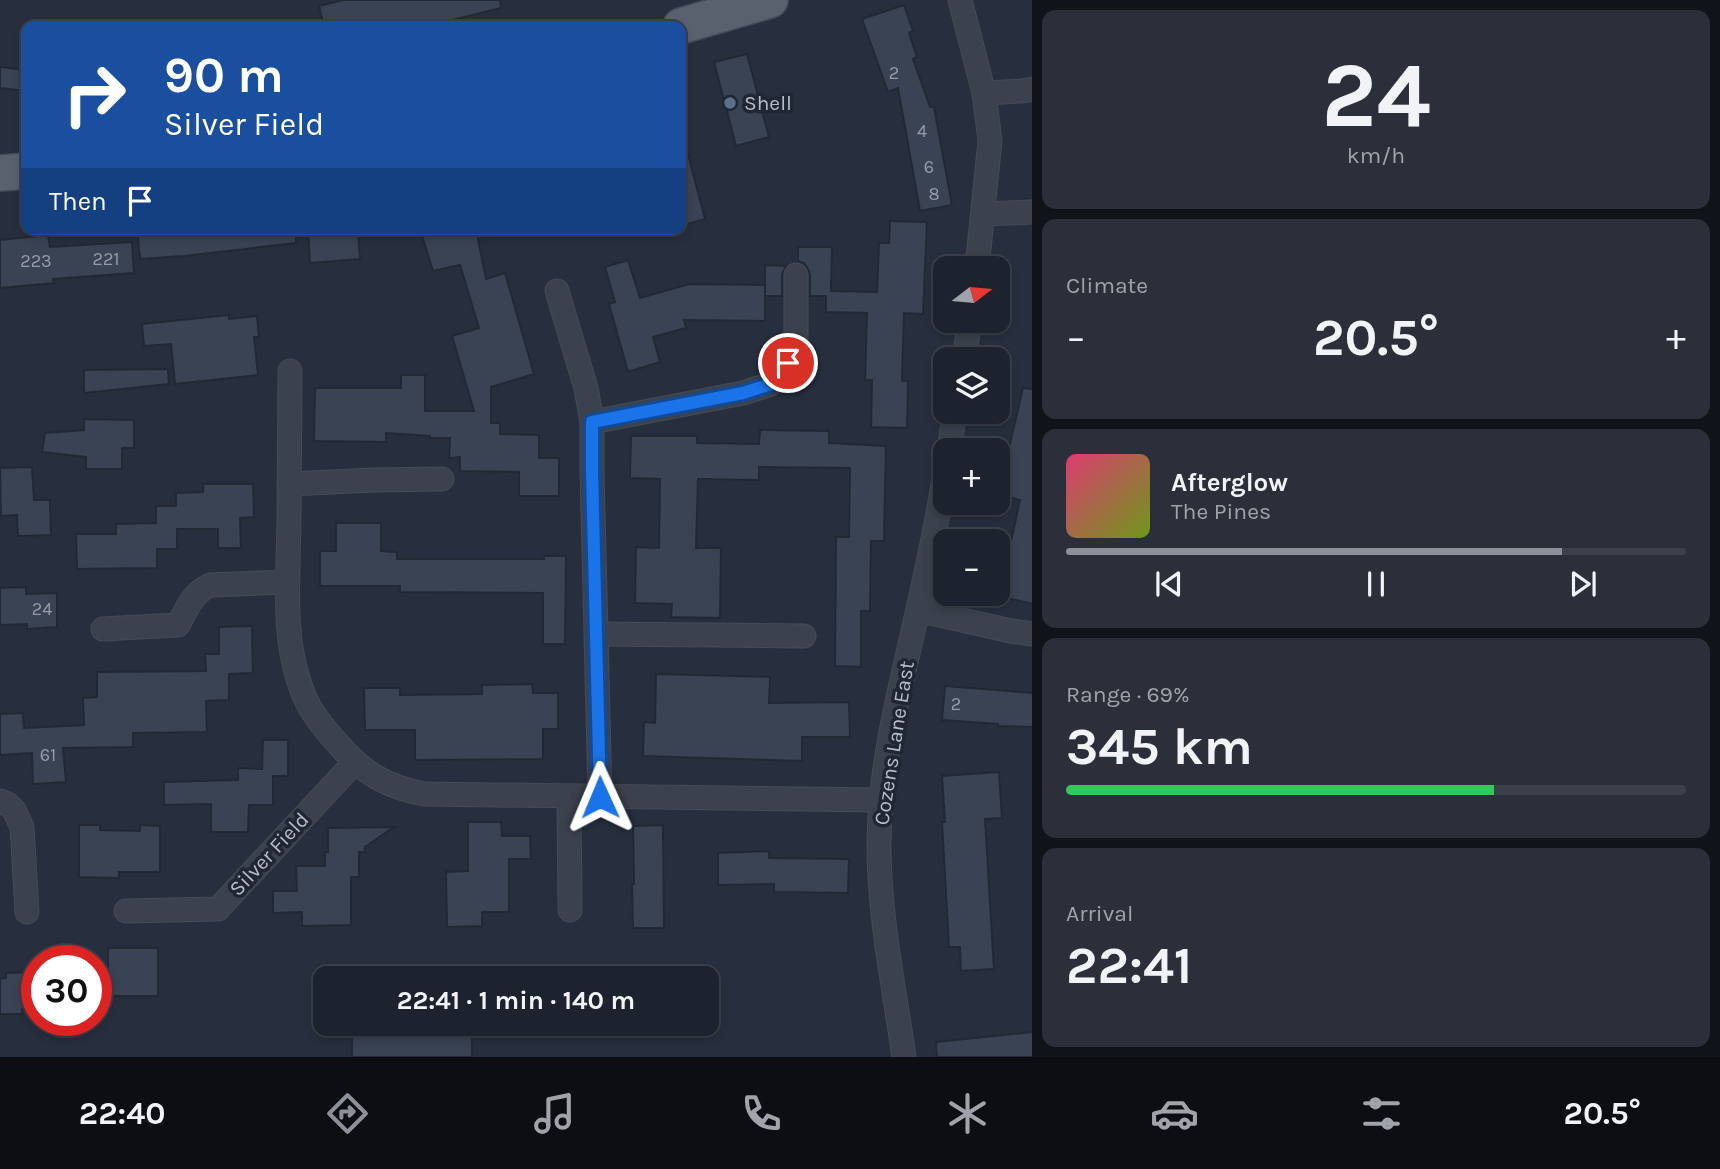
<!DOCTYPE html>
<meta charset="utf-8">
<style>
:root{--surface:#1d232e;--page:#2a2f3a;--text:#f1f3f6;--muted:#a0a4aa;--line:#3b404a;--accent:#8c9099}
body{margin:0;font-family:Karla,sans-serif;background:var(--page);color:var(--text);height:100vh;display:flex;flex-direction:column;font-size:26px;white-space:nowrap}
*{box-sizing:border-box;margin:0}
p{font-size:23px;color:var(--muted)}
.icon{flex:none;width:38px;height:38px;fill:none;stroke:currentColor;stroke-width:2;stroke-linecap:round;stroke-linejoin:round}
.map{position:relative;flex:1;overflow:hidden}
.side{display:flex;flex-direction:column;gap:10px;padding:10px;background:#101319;width:688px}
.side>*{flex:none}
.hud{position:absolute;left:21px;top:21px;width:665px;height:214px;border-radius:14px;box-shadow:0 4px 10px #0003,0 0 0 2px var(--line);background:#1a4fa0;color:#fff;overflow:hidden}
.needle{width:46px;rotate:74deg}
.tools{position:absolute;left:933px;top:256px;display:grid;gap:14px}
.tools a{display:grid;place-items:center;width:77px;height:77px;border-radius:14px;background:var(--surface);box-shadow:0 4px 10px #0003,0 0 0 2px var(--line);font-size:35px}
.speed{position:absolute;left:21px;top:945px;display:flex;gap:14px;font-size:35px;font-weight:700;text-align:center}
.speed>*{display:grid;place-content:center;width:91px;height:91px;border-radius:50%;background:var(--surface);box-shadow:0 4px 10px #0003,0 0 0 2px var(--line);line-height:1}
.speed .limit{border:10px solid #d22;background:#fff;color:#111}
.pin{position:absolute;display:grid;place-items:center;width:60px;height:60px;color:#fff;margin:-30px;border:4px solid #fff;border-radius:50%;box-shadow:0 2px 7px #0007}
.me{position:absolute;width:77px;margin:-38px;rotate:359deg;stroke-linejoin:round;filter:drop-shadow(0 0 5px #0008)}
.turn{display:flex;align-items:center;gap:24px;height:147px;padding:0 28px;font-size:32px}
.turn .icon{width:91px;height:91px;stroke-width:2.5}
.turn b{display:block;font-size:49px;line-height:60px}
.then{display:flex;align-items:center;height:66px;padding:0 28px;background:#0003;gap:14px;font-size:26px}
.big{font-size:52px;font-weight:700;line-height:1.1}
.side .card{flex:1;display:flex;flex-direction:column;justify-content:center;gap:10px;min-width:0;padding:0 24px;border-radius:14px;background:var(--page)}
.side .dial{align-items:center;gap:0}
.dial b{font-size:91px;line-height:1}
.song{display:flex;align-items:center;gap:21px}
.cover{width:84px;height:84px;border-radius:10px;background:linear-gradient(135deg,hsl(340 70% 55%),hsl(80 70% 35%))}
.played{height:7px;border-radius:4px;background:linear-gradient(90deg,var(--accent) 80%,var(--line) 80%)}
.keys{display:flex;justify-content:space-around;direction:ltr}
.heat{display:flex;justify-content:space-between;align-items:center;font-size:38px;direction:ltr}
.charge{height:10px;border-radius:5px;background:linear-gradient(90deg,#34c759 69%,var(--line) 0)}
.trip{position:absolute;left:313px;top:966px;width:406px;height:70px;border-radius:14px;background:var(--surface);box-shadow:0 4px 10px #0003,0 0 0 2px var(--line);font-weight:700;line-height:70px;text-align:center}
.dock{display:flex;height:112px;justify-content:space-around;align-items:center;background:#0c0e12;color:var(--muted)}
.dock .icon{width:49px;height:49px}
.dock .current{color:var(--accent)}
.dock b{font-size:32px;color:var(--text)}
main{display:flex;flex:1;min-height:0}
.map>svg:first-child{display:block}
.building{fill:#3a4354;stroke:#222935;stroke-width:2}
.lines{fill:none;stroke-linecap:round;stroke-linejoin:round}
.street-casing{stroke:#444b57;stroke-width:25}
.primary-casing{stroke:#444b57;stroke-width:38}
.street{stroke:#3b424e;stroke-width:23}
.primary{stroke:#59616e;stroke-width:35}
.route-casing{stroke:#114b97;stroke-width:18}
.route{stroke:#1a73e8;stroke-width:12}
.service-dot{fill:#5c6f8a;stroke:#202733;stroke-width:2.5}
.labels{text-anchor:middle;stroke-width:7;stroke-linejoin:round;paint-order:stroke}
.number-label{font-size:18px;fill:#969caa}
.poi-label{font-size:21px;fill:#b7bdc9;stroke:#202733;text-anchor:start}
.street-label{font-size:21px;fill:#b7bdc9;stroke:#202733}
</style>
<main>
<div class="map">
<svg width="1033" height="1057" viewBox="0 0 1033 1057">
<rect width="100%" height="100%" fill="#272f3e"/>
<g class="building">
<path d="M343,0H500L501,8L428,26H324L319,6Z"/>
<path d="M904,5L913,31L909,33L917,57L913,59L930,107H934L952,205L920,211L898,88L888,92L862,19Z"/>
<path d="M747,54L769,137L736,146L714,62Z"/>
<path d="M0,67L26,70V91L0,88Z"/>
<path d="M688,154L705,219L681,226V155Z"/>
<path d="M890,221L927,222L923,314L904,313L902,381H908L907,428L871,427L872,380H865L867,313L826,312V296H810V275L808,269L804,263L798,261V247H832L831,291L877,292L879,243H889Z"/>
<path d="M137,229H296V243L184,256L140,259Z"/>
<path d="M308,229H350V231H358L360,259L310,263Z"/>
<path d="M420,229H476L486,279L505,273L534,374L491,387V423H500V434L539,435V458H559V496H519V472L460,471V457L449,458L450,438H430V436L386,433V442L314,441L315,388H401V375H425V411H474L452,336L479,328L460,265L433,271Z"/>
<path d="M48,235L50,247L132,242L134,273L53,279L54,283L0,288V240Z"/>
<path d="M628,260L640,298L689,284L765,285V321L684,320L686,328L653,337L660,362L628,372L609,304L615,302L605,267Z"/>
<path d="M765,265L786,266L782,274V296H765Z"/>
<path d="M229,315V319L257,316L259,337H254L258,375L175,384L171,344L144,346L142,324Z"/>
<path d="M168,369L169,384L84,393V370Z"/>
<path d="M1023,388L1033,389V604L998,596L1005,566L998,564L1003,545L1010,546L1020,500L998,495Z"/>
<path d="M84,419L134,420V448H122V469H86V457L42,452L45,433L84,430Z"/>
<path d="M760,430L829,431V443L886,446L884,541H871L870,611H861V667L835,666L836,537H849L850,468L759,467V480L698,479L696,548H721L720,618L671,617L672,604L635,603L636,547L659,548L660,479L630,478L631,436H697V443L759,444Z"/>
<path d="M32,467L34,500H50L51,535L18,536L17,515L1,516L0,468Z"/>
<path d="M203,484H253L254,517L240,518L241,548H218V529H177V549H157V568L77,569L76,534H116V524L156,523V506H176V493L203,492Z"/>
<path d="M336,523H381V551L397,552V559H544V556H566L565,644H543V593L400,592V586H320V551H336Z"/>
<path d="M26,587V594L57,593V627L27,629V624L0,625V588Z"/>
<path d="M252,626L253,673L229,674V700L206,701L207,732L133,733V747L63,748L66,782L33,784L32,753L0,755V714L23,713L24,728L84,725L83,698L97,697V672L206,671L205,654H219V627Z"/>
<path d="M656,674L770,677L769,703L849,702L850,737H802V761L643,756L644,722L655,723Z"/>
<path d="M532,684L533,693H558V729H543V759L415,760V730H365L364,688H400V695L482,694V685Z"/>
<path d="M945,686L1033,693V727L998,726V724L942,720Z"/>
<path d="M263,740H288V776H273V805H249L248,832H211V804L164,805V782L238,780V768L262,769Z"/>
<path d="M999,772L1002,818L985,819L994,969L961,971L960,947H949L942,822H945L942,776Z"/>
<path d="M468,822H501L502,836H530L531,859H509V912H482V926L447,927L446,872L468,871Z"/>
<path d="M79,825H100V830L140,831V825L160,826V872H119V878L79,877Z"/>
<path d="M663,825L664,928H633L632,884H634L633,826Z"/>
<path d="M394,827L365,847V852H359V877H351V925L302,926V912L273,913V891H297L296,866H325V852H328V828Z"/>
<path d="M769,851V858L849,859L848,893L774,892V884L718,885V853Z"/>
<rect x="108" y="948" width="50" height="48"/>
<path d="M37,972V1009L22,1010V1014H0V979L6,978V973Z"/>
<rect x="352" y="1024" width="120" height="33"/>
<path d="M1033,1032V1057H937L936,1042Z"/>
</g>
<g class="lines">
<defs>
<g id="street">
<path d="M960,0L984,93L990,141L977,268"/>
<path d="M984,93L1022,91L1033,89"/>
<path d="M984,214L1033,212"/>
<path d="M557,291L586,388L592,422V471L600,797"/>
<path d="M964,359L970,320"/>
<path d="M290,371C290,422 289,473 289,525C288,584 281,647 307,702C315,718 327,732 339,745C363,773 387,787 424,794L881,800"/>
<path d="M592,422L743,393L771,384L788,363L796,338V275"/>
<path d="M949,450L955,411"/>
<path d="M289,484L373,480L442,479"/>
<path d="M918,610L1011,631L1033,634"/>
<path d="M103,629L178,625C188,607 191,595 210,585L288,582"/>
<path d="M597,634L804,636"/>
<path d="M569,796L570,910"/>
<path d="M0,801L9,805L14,810L22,827L27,912"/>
<path d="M126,911L218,909L354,763"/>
<path d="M904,1057C894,987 878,910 879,840C880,772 896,705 911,640C924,584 936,529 945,473"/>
</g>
<g id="primary">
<path d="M681,26L770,0"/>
<path d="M0,173L26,171"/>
</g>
</defs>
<use href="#street" class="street-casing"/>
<use href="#primary" class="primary-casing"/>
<use href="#street" class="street"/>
<use href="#primary" class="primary"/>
</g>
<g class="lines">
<defs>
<path id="route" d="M600,797L592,471V422L743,393L771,384L788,363"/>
</defs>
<use href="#route" class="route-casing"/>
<use href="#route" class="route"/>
</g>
<circle class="service-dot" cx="730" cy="103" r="7"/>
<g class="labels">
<g class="number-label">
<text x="894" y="79">2</text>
<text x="922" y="137">4</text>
<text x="929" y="173">6</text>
<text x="934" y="200">8</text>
<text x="106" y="265">221</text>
<text x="36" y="267">223</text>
<text x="42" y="615">24</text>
<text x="956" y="710">2</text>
<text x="48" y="761">61</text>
</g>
<g class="poi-label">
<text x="744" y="110">Shell</text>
</g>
<g class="street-label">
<text transform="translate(894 743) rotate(-81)" y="7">Cozens Lane East</text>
<text transform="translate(269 854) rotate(-47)" y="7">Silver Field</text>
</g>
</g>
</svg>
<div class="tools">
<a><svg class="needle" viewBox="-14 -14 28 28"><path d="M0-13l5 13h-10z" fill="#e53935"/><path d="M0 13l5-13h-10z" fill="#a0a4aa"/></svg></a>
<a><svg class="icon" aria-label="layers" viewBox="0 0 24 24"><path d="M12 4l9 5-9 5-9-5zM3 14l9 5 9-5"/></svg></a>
<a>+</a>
<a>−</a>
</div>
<div class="speed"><div class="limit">30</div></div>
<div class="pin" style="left:788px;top:363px;background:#d93025"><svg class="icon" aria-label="arrive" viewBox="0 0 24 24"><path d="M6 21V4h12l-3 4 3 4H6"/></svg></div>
<svg class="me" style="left:600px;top:797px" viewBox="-20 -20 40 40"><path d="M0-17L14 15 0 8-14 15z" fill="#1a73e8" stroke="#fff" stroke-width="4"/></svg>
<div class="trip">22:41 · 1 min · 140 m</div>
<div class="hud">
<div class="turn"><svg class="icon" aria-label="right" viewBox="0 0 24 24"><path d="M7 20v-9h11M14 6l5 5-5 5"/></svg><div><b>90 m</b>Silver Field</div></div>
<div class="then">Then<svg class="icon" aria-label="arrive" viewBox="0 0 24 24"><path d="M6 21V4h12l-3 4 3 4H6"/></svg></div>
</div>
</div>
<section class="side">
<div class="card dial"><b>24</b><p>km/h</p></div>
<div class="card"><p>Climate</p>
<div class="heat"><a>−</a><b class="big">20.5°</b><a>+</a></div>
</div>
<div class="card">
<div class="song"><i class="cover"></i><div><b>Afterglow</b><p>The Pines</p></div></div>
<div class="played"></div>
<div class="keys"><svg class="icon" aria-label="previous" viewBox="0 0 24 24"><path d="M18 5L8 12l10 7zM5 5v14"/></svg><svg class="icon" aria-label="pause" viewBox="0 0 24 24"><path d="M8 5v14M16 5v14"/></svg><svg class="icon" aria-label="next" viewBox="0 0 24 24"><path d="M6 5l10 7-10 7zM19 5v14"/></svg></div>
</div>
<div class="card"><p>Range · 69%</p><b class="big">345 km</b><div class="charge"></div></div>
<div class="card"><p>Arrival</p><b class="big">22:41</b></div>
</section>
</main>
<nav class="dock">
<b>22:40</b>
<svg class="icon current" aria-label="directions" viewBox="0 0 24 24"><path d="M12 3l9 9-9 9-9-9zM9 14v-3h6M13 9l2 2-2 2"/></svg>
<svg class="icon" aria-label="music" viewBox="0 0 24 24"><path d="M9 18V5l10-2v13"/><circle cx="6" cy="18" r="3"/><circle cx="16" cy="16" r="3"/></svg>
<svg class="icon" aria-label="phone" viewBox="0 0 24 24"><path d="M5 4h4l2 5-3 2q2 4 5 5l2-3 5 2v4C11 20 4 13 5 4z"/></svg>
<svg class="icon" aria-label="climate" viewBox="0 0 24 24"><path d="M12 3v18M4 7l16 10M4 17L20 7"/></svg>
<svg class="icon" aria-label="car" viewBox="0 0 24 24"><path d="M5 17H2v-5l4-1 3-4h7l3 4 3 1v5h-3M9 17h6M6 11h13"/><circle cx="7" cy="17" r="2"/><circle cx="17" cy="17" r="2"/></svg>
<svg class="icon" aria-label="filters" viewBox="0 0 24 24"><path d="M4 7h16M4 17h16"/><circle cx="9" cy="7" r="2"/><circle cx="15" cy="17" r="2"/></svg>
<b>20.5°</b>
</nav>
